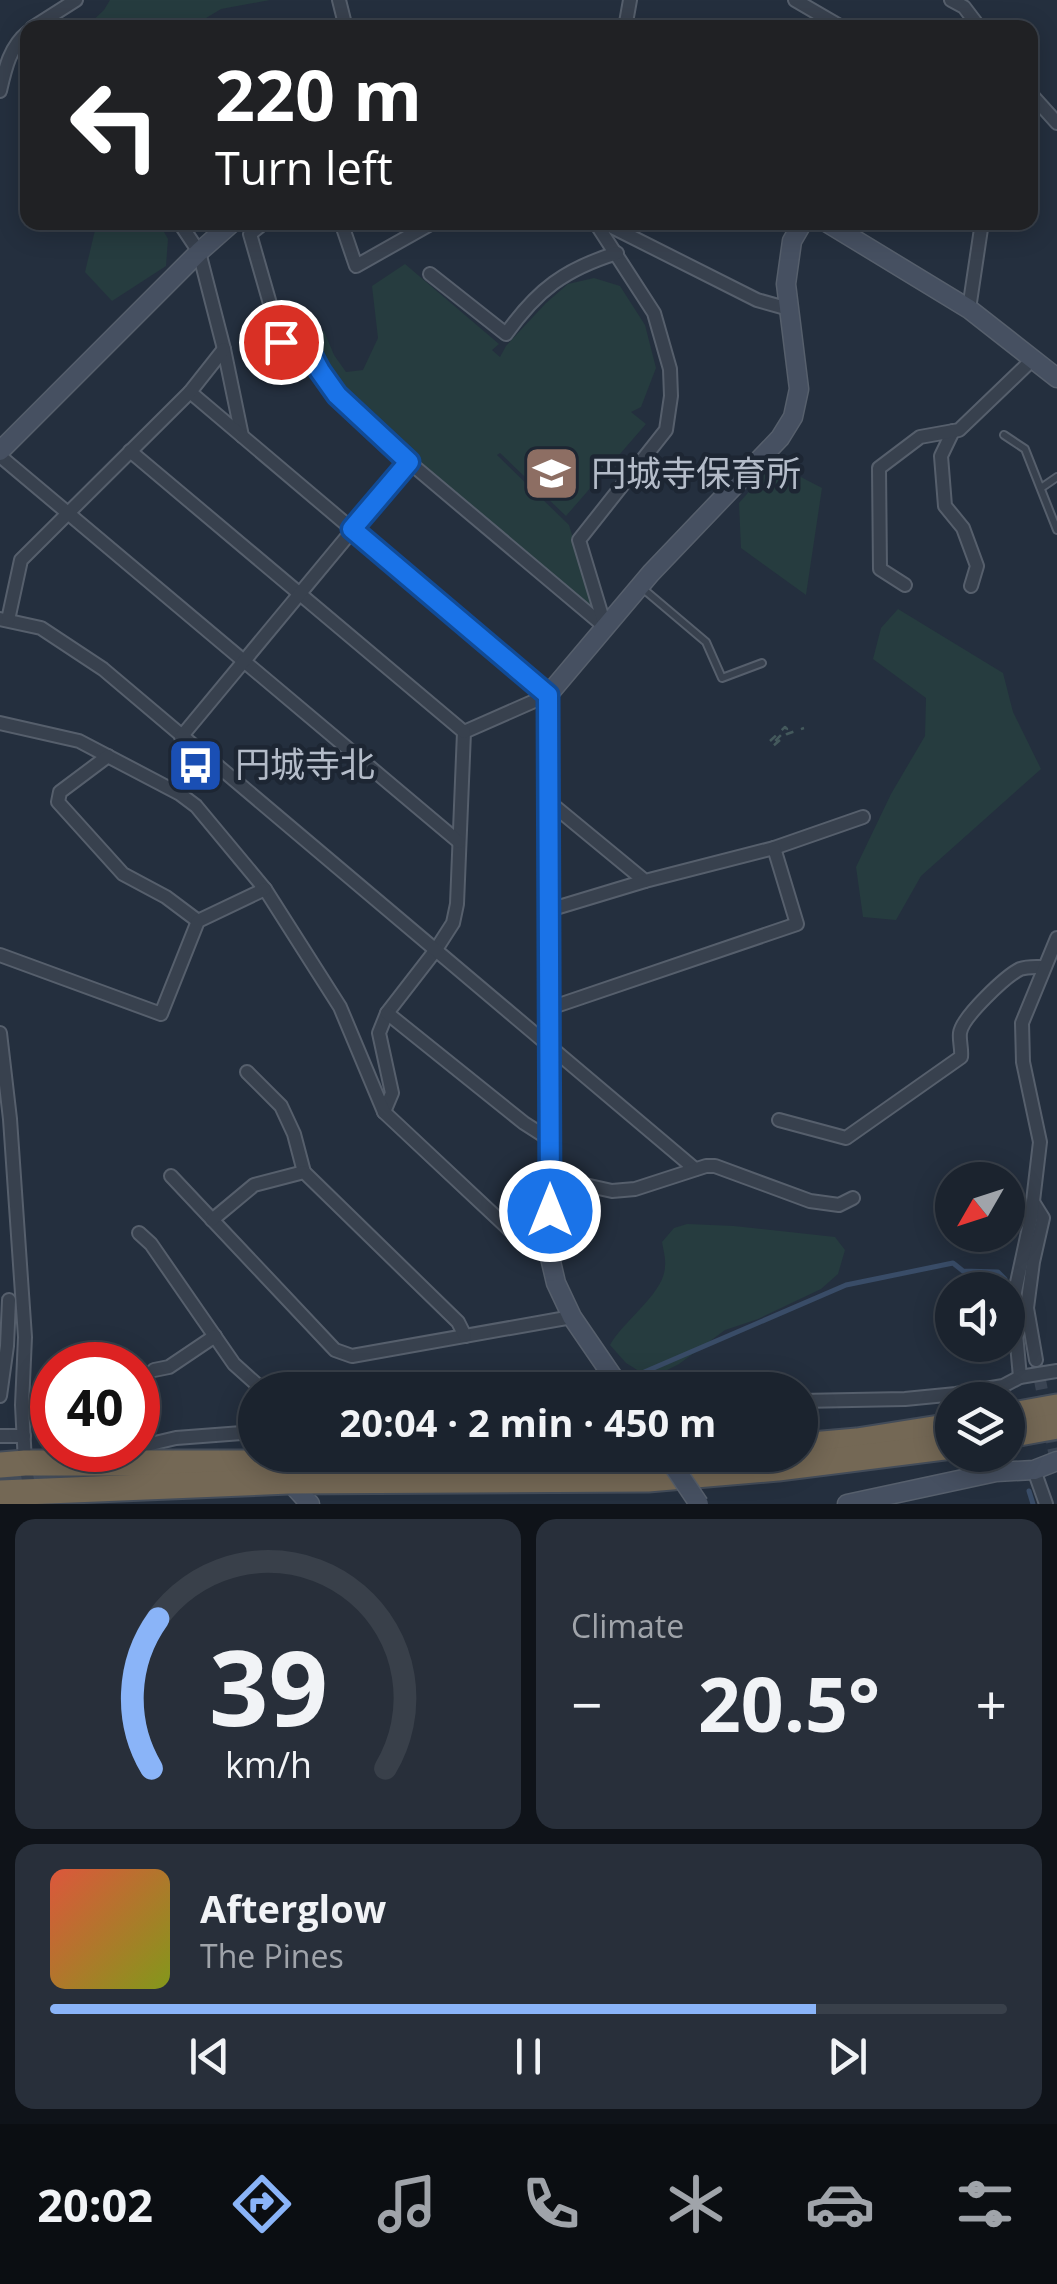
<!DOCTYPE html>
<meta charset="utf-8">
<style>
:root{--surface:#1b232e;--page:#282f3a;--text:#f1f3f6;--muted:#a0a4aa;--line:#39404a;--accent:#8ab4f8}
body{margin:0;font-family:"Open Sans","Noto Sans JP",sans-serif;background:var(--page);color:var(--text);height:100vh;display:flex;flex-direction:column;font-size:38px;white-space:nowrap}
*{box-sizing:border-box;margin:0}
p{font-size:32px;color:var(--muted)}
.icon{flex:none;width:55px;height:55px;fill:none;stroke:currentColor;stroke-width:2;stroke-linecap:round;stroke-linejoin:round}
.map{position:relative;height:1504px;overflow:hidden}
.drawer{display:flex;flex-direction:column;gap:15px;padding:15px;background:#0f1319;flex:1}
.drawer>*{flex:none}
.top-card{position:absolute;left:20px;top:20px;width:1018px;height:210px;border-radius:20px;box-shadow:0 5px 25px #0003,0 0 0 2px var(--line);background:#202124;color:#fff;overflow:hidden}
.needle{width:65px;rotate:231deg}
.tools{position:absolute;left:935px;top:1162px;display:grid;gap:20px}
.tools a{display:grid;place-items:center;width:90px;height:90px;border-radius:50%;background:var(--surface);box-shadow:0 5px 25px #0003,0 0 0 2px var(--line);font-size:50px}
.speed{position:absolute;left:30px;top:1342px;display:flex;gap:20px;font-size:50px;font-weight:700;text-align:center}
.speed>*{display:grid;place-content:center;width:130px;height:130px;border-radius:50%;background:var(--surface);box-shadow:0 5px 25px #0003,0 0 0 2px var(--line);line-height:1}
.speed .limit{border:15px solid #d22;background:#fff;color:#111}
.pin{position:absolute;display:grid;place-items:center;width:85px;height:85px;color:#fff;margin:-42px;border:5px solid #fff;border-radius:50%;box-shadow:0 2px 10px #0007}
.me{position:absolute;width:110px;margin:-55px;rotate:0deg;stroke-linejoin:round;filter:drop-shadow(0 0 8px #0008)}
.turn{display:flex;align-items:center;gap:35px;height:210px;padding:0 30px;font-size:45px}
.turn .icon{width:130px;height:130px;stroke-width:2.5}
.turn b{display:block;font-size:70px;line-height:85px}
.big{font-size:75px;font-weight:700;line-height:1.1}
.drawer .widget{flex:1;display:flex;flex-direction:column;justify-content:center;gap:15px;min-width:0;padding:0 35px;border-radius:20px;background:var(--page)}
.drawer .dial{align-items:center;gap:0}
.dial svg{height:260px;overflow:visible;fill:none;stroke:var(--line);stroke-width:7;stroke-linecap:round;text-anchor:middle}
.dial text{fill:var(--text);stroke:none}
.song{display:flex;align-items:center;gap:30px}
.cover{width:120px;height:120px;border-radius:15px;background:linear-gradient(135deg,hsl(10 70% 55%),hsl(70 70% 35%))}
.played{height:10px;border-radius:5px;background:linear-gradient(90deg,var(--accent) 80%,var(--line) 80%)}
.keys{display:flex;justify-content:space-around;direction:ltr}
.heat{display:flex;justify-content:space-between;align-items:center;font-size:55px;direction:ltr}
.drawer .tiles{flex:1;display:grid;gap:15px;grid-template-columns:1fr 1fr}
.widget:last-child{grid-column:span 2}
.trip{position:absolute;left:238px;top:1372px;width:580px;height:100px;border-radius:50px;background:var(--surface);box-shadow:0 5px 25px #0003,0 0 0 2px var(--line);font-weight:700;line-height:100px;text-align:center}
.dock{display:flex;height:160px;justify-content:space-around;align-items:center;background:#0b0e12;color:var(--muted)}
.dock .icon{width:70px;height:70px}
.dock .active{color:var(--accent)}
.dock b{font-size:45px;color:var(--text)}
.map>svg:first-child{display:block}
.green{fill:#263c3f}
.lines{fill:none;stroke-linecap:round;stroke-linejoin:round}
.stream{stroke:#394c67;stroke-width:5}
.street-tunnel{stroke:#3a4453;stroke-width:12;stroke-dasharray:12 6;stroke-linecap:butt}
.lane-casing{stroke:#565f6c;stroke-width:10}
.street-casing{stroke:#565f6c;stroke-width:16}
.secondary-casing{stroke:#565f6c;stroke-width:21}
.highway-casing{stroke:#434c59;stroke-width:29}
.path{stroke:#44595c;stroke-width:2.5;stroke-dasharray:8 8;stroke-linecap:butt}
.lane{stroke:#38414e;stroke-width:6}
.street{stroke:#38414e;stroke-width:12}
.secondary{stroke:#465061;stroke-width:18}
.highway{stroke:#746855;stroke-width:25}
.secondary-bridge-casing{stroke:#565f6c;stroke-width:21;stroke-linecap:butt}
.secondary-bridge{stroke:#465061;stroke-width:18}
.route-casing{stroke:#114b97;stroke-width:25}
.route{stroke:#1a73e8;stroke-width:18}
.labels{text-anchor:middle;stroke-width:9;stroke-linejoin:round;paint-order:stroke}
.poi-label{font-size:35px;fill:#b4bcc9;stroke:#1d2633;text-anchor:start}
</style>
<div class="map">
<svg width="1057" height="1504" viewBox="0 0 1057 1504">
<rect width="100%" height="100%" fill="#242f3e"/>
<g class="green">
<path d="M110,0H270L221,9L191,27H86L104,10Z"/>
<path d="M97,222L159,223L168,239L166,266L112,301L85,272Z"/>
<path d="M405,264L499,344L492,350L500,357L506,346L546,303L568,284L594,278L620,286L645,325L656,368L641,407L631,412L646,424L566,516L500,453L497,455L569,525L594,606L587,604L432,474L338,387L311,343L314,332L324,331L334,355L346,372L363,370L378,338L372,286Z"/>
<path d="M774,463L822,488L806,595L741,548L739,503Z"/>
<path d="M898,609L1003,673L1013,712L1041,769L921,876L896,920L863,917L856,867L891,794L925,736L926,698L873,659L881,628Z"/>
<path d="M687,1224L734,1226L835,1237L845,1250L838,1274L821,1289L758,1319L725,1330L679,1364L661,1373H642L626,1363L610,1345C623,1321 665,1293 665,1266C666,1258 663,1249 662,1242L674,1228Z"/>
</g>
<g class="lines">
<g class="stream">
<path d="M1004,1345L1005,1350"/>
<path d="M642,1373L846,1285L953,1263L963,1271L998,1272L1005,1279L1004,1290"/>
<path d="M1029,1491L1033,1504"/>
</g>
<path class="street-tunnel" d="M1036,1360L1057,1467"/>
<defs>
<g id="lane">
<path d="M1004,435L1025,449L1057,530"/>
<path d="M1041,488L1057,477"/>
<path d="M641,587L706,642L722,678L762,663"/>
</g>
<g id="street">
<path d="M339,0L346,28"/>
<path d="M795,0L843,28"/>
<path d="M951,0L964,7L980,28"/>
<path d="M32,28L76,0"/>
<path d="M476,28H579"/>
<path d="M625,28L630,0"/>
<path d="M0,91C5,69 10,46 28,32"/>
<path d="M1030,93L1057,123"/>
<path d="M179,222L199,252L224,349L242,436"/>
<path d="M265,222L250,234L281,342L304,341L320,371L337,395L409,462L605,627"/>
<path d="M341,222L356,266L434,222"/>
<path d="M595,222L654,313L670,369L671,396L666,430L579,540L605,626"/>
<path d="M602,222L757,300L789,309"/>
<path d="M430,274L506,334C537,290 565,269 617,253"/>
<path d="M969,309L982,222"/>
<path d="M190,392L548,695L464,732L457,904L453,923L435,951L387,1013L379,1033L392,1093L384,1112"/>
<path d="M953,431L941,456L945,506L963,528L977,566L971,586"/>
<path d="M130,451L464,732"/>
<path d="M0,456L459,842"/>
<path d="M905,585L880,569L879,468L920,437L959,430L1033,359"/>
<path d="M0,619L41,628L103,669L695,1169"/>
<path d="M8,620L21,560L190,392L224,349"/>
<path d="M0,723L79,741L180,794L196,806L265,889L340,1007L384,1112L527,1246L548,1249"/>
<path d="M181,737L409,462"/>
<path d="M108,756L60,792L58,802L123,874L166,897L198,921"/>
<path d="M548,801L645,881L774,848L863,817"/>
<path d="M549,910L645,881"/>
<path d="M0,955L161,1014L198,921L265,889"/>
<path d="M550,1008L797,924L774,848"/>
<path d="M387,1013L524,1123L549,1139"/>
<path d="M0,1033L10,1119L25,1337L22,1405L25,1463L30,1492"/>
<path d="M247,1072L281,1106L294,1134L304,1172"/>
<path d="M779,1120L846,1138L961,1057C962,1048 959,1041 960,1033C962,1017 1006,976 1020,969C1028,966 1036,967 1044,967"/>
<path d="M171,1176L335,1350L352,1356L572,1317"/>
<path d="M549,1177L612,1191L635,1189L706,1166H715L810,1201L839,1205L853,1198"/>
<path d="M1033,1202L1043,1218L1033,1262L1027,1308L1036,1360"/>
<path d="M212,1220L254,1185L304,1172L458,1322L465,1336"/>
<path d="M139,1233L151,1244L234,1364L263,1390"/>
<path d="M154,1370L169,1367L215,1336"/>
<path d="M1020,1377L1013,1301L1031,1218L1040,1142L1023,1062L1022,1023L1057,938"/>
<path d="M0,1396L7,1346L9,1300"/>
<path d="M800,1401L905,1399L956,1394L1003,1386L1020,1377L1057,1371"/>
<path d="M0,1436H24"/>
<path d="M138,1447L176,1438L255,1432"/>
<path d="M1034,1470L1046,1504"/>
</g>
<g id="secondary">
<path d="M826,222L969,309L1057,378"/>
<path d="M0,451L199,252L233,222"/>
<path d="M622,1390L572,1317L556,1283L548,1249L550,1008L548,695L651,573L780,438L793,417L799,389L786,284L792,241L803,222"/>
<path d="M289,1481L310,1504"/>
<path d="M847,1504L996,1472L1034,1470L1057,1461"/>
</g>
<g id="highway">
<path d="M1008,1416L1057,1407"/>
<path d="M1008,1435L1057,1426"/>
<path d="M800,1446L857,1441L952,1426"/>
<path d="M0,1465L25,1463H283L637,1459L685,1455"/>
<path d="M0,1493L289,1481L648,1479L778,1468L952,1446"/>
</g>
</defs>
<use href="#lane" class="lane-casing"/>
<use href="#street" class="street-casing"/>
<use href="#secondary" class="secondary-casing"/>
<use href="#highway" class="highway-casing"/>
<path class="path" d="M770,741L785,727L787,729L772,744L773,746L787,734L804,728"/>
<use href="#lane" class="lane"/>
<use href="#street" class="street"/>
<use href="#secondary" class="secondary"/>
<use href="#highway" class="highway"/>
<defs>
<path id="secondary-bridge" d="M666,1455L699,1504"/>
</defs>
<use href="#secondary-bridge" class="secondary-bridge-casing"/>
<use href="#secondary-bridge" class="secondary-bridge"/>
</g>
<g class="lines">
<defs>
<path id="route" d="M281,342L304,341L320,371L337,395L409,462L352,529L548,695L550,1211"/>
</defs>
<use href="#route" class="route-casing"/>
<use href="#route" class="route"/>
</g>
<defs>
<symbol id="school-square" viewBox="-11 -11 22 22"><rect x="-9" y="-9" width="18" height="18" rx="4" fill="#8d6e63" stroke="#1d2633"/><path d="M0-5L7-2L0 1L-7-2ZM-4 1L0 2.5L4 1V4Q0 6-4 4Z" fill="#fff"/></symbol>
<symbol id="bus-square" viewBox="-11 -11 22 22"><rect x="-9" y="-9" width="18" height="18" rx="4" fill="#1a4fb4" stroke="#1d2633"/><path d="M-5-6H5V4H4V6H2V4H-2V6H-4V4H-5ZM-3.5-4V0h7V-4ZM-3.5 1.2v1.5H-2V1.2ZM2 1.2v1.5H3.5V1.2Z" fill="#fff"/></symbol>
</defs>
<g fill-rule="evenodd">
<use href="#school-square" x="520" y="442" width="63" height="63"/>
<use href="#bus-square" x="164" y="734" width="63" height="63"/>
</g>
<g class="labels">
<g class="poi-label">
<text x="591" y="486">円城寺保育所</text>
<text x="235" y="777">円城寺北</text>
</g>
</g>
</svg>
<div class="tools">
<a><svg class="needle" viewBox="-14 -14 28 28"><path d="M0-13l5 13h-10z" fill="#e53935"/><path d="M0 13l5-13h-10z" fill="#a0a4aa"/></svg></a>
<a><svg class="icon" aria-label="sound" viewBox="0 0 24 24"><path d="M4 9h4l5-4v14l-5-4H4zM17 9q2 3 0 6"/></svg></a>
<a><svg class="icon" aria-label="layers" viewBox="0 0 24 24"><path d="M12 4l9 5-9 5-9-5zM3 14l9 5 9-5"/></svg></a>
</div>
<div class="speed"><div class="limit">40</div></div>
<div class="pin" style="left:281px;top:342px;background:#d93025"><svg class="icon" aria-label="arrive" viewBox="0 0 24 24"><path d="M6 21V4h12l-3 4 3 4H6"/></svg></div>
<svg class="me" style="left:550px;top:1211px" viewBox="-20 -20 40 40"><circle r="17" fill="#1a73e8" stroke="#fff" stroke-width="3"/><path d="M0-11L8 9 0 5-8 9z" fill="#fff"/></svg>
<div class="trip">20:04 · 2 min · 450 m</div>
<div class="top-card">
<div class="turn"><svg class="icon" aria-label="left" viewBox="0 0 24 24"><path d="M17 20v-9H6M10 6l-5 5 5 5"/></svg><div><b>220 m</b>Turn left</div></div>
</div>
</div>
<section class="drawer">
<div class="tiles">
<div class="widget dial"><svg viewBox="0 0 100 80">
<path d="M14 69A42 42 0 1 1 86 69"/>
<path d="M14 69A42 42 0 0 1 16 23" stroke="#8ab4f8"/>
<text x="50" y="56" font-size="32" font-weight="700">39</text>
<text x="50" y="72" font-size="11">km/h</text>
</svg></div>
<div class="widget"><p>Climate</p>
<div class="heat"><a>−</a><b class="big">20.5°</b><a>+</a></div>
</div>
<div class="widget">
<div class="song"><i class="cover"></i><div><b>Afterglow</b><p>The Pines</p></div></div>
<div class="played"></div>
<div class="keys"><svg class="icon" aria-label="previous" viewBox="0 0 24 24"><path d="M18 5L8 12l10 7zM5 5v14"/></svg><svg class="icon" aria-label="pause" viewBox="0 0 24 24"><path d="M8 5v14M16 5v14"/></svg><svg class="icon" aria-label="next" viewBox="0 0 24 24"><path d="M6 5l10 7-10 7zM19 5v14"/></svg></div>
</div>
</div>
</section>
<nav class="dock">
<b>20:02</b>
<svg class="icon active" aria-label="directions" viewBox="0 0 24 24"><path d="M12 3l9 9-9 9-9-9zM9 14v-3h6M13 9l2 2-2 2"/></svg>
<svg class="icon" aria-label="music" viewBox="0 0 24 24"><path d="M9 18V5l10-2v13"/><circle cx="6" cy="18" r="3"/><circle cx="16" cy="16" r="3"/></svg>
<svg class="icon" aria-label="phone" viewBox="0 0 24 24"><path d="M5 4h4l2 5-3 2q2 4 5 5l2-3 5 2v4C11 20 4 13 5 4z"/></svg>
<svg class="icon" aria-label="climate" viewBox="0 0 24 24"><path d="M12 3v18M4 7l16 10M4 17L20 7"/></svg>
<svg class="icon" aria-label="car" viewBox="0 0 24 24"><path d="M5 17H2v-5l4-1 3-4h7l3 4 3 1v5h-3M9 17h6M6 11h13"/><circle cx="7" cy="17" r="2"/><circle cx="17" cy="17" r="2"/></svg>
<svg class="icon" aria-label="filters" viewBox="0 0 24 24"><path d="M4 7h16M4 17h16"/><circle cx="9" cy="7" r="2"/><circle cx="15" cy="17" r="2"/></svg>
</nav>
